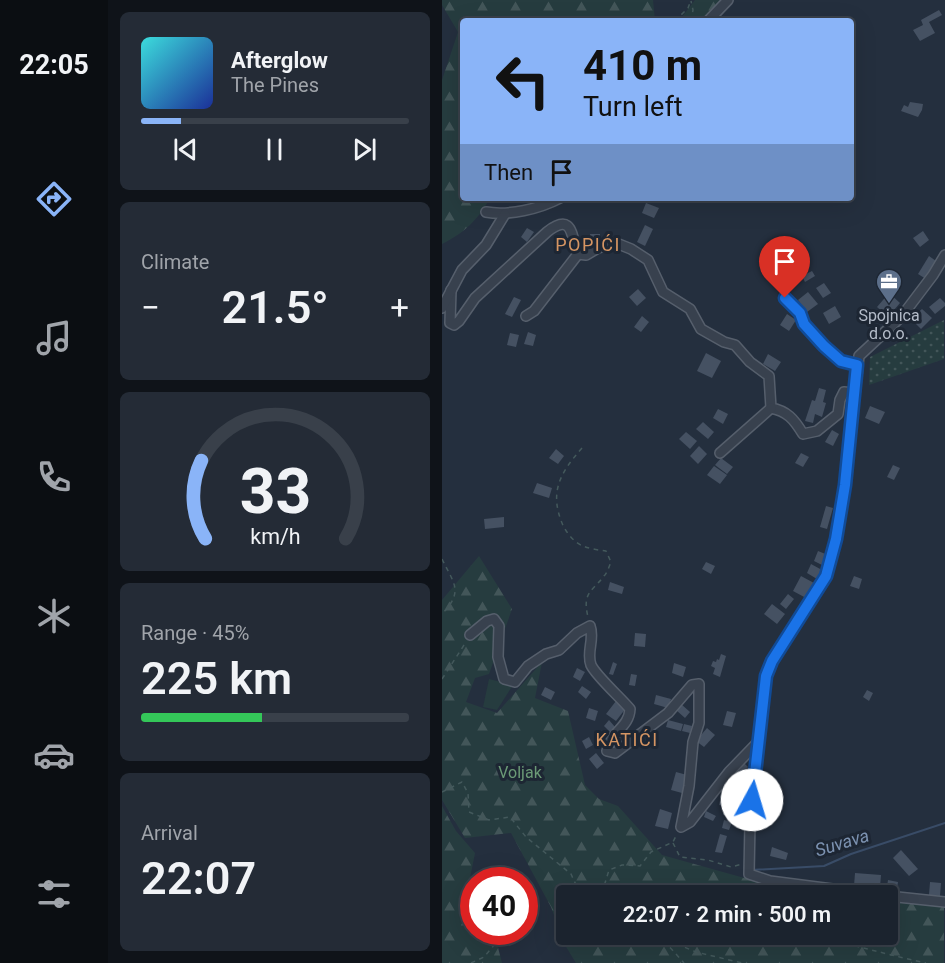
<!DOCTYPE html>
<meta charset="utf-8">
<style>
:root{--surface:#1b232e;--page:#242b36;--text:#f1f3f6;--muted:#a0a4aa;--line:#39404a;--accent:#8ab4f8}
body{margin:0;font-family:Roboto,sans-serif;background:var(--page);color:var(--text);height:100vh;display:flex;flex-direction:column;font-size:22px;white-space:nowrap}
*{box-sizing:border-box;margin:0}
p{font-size:20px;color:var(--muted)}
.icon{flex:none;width:33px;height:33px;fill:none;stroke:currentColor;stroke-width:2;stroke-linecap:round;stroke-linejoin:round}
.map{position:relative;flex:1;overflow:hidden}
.side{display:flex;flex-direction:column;gap:12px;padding:12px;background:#0f1319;width:334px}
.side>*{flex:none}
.hud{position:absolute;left:18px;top:18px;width:394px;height:183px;border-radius:6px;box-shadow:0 6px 24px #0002,0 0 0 2px var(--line);background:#8ab4f8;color:#111;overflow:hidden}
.speed{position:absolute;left:18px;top:867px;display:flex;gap:12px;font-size:30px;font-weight:700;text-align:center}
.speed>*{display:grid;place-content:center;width:78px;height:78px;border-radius:50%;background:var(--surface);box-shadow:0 6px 24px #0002,0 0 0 2px var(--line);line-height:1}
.speed .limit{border:9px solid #d22;background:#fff;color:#111}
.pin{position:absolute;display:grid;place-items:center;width:51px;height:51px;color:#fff;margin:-62px -26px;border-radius:50% 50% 50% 0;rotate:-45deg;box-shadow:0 0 6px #0007}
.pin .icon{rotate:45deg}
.me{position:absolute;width:66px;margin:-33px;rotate:6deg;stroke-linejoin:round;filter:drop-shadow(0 0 4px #0008)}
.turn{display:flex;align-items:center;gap:21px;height:126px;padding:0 24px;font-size:27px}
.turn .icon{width:78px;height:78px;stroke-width:2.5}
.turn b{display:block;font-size:42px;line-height:51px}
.then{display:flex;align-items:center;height:57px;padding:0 24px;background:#0003;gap:12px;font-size:22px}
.big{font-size:45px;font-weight:600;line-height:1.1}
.side .tile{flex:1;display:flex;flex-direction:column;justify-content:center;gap:9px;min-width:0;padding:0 21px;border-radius:9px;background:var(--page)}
.side .dial{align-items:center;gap:0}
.dial svg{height:156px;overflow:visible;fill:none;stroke:var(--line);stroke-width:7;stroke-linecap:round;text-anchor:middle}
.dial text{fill:var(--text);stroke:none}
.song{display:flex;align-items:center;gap:18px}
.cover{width:72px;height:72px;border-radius:9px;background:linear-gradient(135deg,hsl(180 70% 55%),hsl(230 70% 35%))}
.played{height:6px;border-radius:3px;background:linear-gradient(90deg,var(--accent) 15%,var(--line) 15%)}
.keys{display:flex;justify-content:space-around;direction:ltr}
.heat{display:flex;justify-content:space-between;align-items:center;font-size:33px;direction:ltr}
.charge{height:9px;border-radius:4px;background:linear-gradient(90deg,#34c759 45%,var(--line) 0)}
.trip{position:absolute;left:114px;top:885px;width:342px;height:60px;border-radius:6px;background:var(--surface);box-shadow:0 6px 24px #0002,0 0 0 2px var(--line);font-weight:600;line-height:60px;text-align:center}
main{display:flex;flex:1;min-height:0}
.tabs{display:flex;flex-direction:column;width:108px;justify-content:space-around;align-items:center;background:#0b0e12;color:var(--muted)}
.tabs .icon{width:42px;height:42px}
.tabs .current{color:var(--accent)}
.tabs b{font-size:27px;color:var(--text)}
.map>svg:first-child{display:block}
.grass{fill:url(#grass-dots)}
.forest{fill:url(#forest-firs)}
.park{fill:#263c3f}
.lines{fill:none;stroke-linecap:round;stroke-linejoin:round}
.stream{stroke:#394c67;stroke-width:2}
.building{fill:#455162}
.minor-casing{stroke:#565f6c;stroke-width:12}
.path{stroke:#44595c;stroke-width:1.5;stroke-dasharray:4.5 4.5;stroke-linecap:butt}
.minor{stroke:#38414e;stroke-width:9}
.route-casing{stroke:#114b97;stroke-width:15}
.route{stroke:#1a73e8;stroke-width:10}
.labels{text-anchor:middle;stroke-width:6;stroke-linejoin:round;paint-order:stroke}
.poi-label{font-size:16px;fill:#b4bcc9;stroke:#1d2633}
.park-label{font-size:16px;fill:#6b9a76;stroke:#1d2633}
.neighbourhood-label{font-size:18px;letter-spacing:1.5px;fill:#d59563;stroke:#1d2633}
.water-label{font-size:18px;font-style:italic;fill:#7c92b1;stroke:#1d2633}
</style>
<main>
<nav class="tabs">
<b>22:05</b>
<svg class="icon current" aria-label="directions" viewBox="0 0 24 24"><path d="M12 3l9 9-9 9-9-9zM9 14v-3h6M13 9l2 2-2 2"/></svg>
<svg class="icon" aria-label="music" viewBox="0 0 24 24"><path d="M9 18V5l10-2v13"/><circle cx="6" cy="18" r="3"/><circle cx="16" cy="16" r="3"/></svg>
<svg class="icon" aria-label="phone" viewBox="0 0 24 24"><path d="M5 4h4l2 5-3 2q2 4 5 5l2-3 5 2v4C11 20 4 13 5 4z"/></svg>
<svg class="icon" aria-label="climate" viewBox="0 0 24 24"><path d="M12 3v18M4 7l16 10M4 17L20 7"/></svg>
<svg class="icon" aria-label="car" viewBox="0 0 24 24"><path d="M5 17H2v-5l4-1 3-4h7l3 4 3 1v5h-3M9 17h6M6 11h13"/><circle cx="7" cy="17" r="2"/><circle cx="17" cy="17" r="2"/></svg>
<svg class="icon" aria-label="filters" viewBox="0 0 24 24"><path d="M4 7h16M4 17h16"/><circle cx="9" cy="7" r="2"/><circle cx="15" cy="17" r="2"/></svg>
</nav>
<section class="side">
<div class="tile">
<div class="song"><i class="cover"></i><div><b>Afterglow</b><p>The Pines</p></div></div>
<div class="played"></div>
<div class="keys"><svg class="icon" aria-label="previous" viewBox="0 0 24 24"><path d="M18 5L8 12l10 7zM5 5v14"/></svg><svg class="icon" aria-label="pause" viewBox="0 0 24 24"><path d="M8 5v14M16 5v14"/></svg><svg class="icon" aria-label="next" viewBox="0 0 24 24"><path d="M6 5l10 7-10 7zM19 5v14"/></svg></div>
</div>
<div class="tile"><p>Climate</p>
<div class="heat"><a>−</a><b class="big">21.5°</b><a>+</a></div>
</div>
<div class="tile dial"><svg viewBox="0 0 100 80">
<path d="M14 69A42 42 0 1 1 86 69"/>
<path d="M14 69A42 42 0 0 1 12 29" stroke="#8ab4f8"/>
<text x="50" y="56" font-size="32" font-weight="700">33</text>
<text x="50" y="72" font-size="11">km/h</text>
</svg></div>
<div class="tile"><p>Range · 45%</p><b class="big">225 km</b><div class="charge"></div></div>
<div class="tile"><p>Arrival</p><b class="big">22:07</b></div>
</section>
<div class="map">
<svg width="503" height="963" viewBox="0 0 503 963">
<defs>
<pattern id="grass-dots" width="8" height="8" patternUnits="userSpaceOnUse" patternTransform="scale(1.5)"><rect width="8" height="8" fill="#263c3f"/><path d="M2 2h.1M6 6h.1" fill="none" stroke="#435659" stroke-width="1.8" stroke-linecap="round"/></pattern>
<pattern id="forest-firs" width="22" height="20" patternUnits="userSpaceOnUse" patternTransform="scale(1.5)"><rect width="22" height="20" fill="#263c3f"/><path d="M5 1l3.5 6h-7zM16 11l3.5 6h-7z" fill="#435659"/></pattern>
</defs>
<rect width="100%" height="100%" fill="#242f3e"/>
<path class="grass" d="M502,320V359L427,385L428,357Z"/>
<g class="forest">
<path d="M0,0H211L213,21H21V198H48C36,220 22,233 0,244V80L16,32L0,5Z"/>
<path d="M253,0H282L263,21H237Z"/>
<path d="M37,556L70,609L47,674L33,678L24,702L55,713L100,662L93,698L126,711L143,785L157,799L176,806L220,855L306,879L417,895L124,896V934H446V899L502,905V963H134L123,945L109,907L69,833L23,838L0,800V600Z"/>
<path d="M0,806L14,831L33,853L27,883L31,889L32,932H52L60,963H0Z"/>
</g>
<path class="park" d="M47,679L71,685L55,710L41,707Z"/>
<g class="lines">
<path class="stream" d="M309,870L382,866L409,854L503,823"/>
</g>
<g class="building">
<path d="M497,10L500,15L487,22L493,33L478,41L471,30L481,25L479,20Z"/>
<path d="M468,102L481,104L480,110L476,117L459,111L462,105L466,107Z"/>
<path d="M204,203L217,208L212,218L200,213Z"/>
<path d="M203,225L211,229L203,246L195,242Z"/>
<path d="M85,228L92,232L85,242L79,237Z"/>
<path d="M481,231L487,240L478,247L471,238Z"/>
<path d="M148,234H158V245H149Z"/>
<path d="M487,256L494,261L484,279L476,274Z"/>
<path d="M370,271L373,276L363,282L360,276Z"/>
<path d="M382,283L389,293L381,298L374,288Z"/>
<path d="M196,289L204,298L195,306L187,297Z"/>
<path d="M366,292L376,304L365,312L356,300Z"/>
<path d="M447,293L458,303L446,317L435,307Z"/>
<path d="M72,297L79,300L70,317L63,314Z"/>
<path d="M498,298L503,303V306L493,314L487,307Z"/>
<path d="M393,306L399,317L387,324L381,313Z"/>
<path d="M480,309L490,318L479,329L469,319Z"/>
<path d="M345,314L354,320L347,331L338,325Z"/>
<path d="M200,316L207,322L199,332L192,327Z"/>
<path d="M86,332L94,335L91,346L82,344Z"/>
<path d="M68,333L77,335L74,347L65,345Z"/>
<path d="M264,353L279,361L270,378L255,371Z"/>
<path d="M326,354L339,362L333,371L321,364Z"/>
<path d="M377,388L384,390L381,402L384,403L380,417L373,414L371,423L363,421L370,400L373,401Z"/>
<path d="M428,406L443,412L437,424L423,418Z"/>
<path d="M276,409L286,414L281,424L271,418Z"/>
<path d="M261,422L272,432L266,439L254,429Z"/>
<path d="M390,430L397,434L391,446L383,442Z"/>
<path d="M244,432L255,441L248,449L237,439Z"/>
<path d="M257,446L265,454L256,464L248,456Z"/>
<path d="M114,449L122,456L116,464L107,458Z"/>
<path d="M359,453L367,457L361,467L353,463Z"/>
<path d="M279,458L291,467L285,474L273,465Z"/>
<path d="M451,465L458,468L452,480L445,477Z"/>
<path d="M272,466L285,475L278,484L265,475Z"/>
<path d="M95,483L110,488L107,498L91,493Z"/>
<path d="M384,506L391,508L385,529L378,527Z"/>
<path d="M62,517V527L43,529L42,519Z"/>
<path d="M376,551L386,555L382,566L372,561Z"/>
<path d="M264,562L273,566L269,574L260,569Z"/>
<path d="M369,564L380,570L375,579L365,573Z"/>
<path d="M359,576L372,583L364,598L351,591Z"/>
<path d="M412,576L420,579L417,589L408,586Z"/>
<path d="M168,582L182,587L180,594L166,590Z"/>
<path d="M346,594L352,599L344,609L338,604Z"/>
<path d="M330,604L343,614L335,624L322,614Z"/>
<path d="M193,633L204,634L203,647L192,646Z"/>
<path d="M279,654L284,656L278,677L271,674L273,668L269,666L271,661L274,662L275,659L277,660Z"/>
<path d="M171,662L175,664L171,675L167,674Z"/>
<path d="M232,663L244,667L241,677L230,673Z"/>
<path d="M135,668L143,672L138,681L131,677Z"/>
<path d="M189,674L195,675L193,686L187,685Z"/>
<path d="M140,686L149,692L144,699L136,692Z"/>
<path d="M103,687L113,692L109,700L99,695Z"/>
<path d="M425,690L431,693L427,701L421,697Z"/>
<path d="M214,695L229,699L226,708L212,704Z"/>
<path d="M174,701L184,708L174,721L164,714Z"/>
<path d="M239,704L248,712L243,718L234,710Z"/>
<path d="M147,708L156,711L153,721L144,718Z"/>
<path d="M285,711L294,713L290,727L281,725Z"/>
<path d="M167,720L173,727L168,732L162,726Z"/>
<path d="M226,720L241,724L239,731L224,727Z"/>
<path d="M242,724L250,726L248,733L240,731Z"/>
<path d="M265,728L273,735L262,747L254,741Z"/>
<path d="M147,737L151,745L144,749L140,741Z"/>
<path d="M154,753L162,763L155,769L147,759Z"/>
<path d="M302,763L306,767L299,776L294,771Z"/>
<path d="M234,772L245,775L240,793L229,790Z"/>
<path d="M279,795L288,797L286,807L277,805Z"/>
<path d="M283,808L293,811L292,817L281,815Z"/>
<path d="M218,809L230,813L226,829L213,826Z"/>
<path d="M264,811L274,816L271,821L262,817Z"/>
<path d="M282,820L290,822L287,830L280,828Z"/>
<path d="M278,834L285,836L280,853L273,852Z"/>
<path d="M330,847L346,853L344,860L328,856Z"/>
<path d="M459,850L476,869L467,876L451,858Z"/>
<path d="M413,873L439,875L438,888L412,886Z"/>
<path d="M446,880L456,882L455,889L445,887Z"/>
<path d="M488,882L499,883L498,896L487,895Z"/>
</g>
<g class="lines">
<defs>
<g id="minor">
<path d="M266,21L286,0"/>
<path d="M44,212C67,216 97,209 118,198"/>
<path d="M9,290L8,323L12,325L17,321L33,298L105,232C133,210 129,241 136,254L144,255L156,248L174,243L189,249L206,260L221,292L248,309L259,329L282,342L293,345L308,362L327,376L329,408C345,411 352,419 361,434L375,431L396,414L398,400L402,392L412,393"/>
<path d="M343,298L358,313L362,324L382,346L399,361L415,365"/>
<path d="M0,308L20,270L44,245L63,214"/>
<path d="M84,316L92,311L136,254"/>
<path d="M278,453L329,408"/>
<path d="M28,635L45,621L52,619L57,626L56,657L62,679L73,682L86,666L104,654L117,650L135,633L148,626C153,639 144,652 149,665C154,676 179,698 188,709C187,728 168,732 165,751L173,753L226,713L250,685L257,684V723L251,742L247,786L239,827L248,822L287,772L318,740"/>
<path d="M445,896L328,881L307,874L308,822L324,676L330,661L384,576L394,539L403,485L417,356L460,316L491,275L503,255"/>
<path d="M446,896L503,902"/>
</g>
</defs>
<use href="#minor" class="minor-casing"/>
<g class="path">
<path d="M233,21L246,8L249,0"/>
<path d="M249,21L251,10L249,1"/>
<path d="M140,448C119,472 107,491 120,523C123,531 132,543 141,546C148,549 157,550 164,551L169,562C167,567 165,573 162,576C150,592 140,592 146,617"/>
<path d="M0,559C12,584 22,591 0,614"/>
<path d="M0,679L24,642"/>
<path d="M0,792L20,782L26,793L27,812L47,820L68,817L84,837L129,874L135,887L154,896"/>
<path d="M231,843L238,857L266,860L289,867L300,864"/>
<path d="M178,896L163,883L167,870L180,865L198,866L209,852L231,842L235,834"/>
<path d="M216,934L242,963"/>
<path d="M360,934C402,942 442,954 484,963"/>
<path d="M218,937L254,952L300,963"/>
<path d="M29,963L42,957L59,937"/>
</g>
<use href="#minor" class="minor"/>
</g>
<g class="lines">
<defs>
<path id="route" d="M310,800L324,676L330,661L384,576L394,539L403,485L415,365L399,361L382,346L362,324L358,313L343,298"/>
</defs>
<use href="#route" class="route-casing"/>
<use href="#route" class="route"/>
</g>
<defs>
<symbol id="office-pin" viewBox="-11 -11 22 30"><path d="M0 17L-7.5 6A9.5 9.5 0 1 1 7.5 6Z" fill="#5c6f8a" stroke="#1d2633"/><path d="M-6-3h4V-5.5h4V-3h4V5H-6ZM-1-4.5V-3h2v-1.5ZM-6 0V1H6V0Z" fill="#fff"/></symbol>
</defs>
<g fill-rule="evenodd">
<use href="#office-pin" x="432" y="267" width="30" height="40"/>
</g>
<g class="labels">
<g class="poi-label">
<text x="447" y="321">Spojnica<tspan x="447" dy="18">d.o.o.</tspan></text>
</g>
<g class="park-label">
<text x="78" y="778">Voljak</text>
</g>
<g class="neighbourhood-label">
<text x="146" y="251">POPIĆI</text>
<text x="185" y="746">KATIĆI</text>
</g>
<g class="water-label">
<text transform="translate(400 843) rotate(-17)" y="6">Suvava</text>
</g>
</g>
</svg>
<div class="speed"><div class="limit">40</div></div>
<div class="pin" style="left:343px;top:298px;background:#d93025"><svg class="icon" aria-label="arrive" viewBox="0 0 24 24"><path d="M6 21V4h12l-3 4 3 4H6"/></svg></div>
<svg class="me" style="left:310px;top:800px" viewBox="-20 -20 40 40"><circle r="19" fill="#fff"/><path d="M0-13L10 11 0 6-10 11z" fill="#1a73e8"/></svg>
<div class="trip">22:07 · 2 min · 500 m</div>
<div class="hud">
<div class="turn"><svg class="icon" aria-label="left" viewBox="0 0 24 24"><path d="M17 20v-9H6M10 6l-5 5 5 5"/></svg><div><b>410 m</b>Turn left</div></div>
<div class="then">Then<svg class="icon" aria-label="arrive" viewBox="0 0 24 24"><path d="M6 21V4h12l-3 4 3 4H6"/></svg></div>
</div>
</div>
</main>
